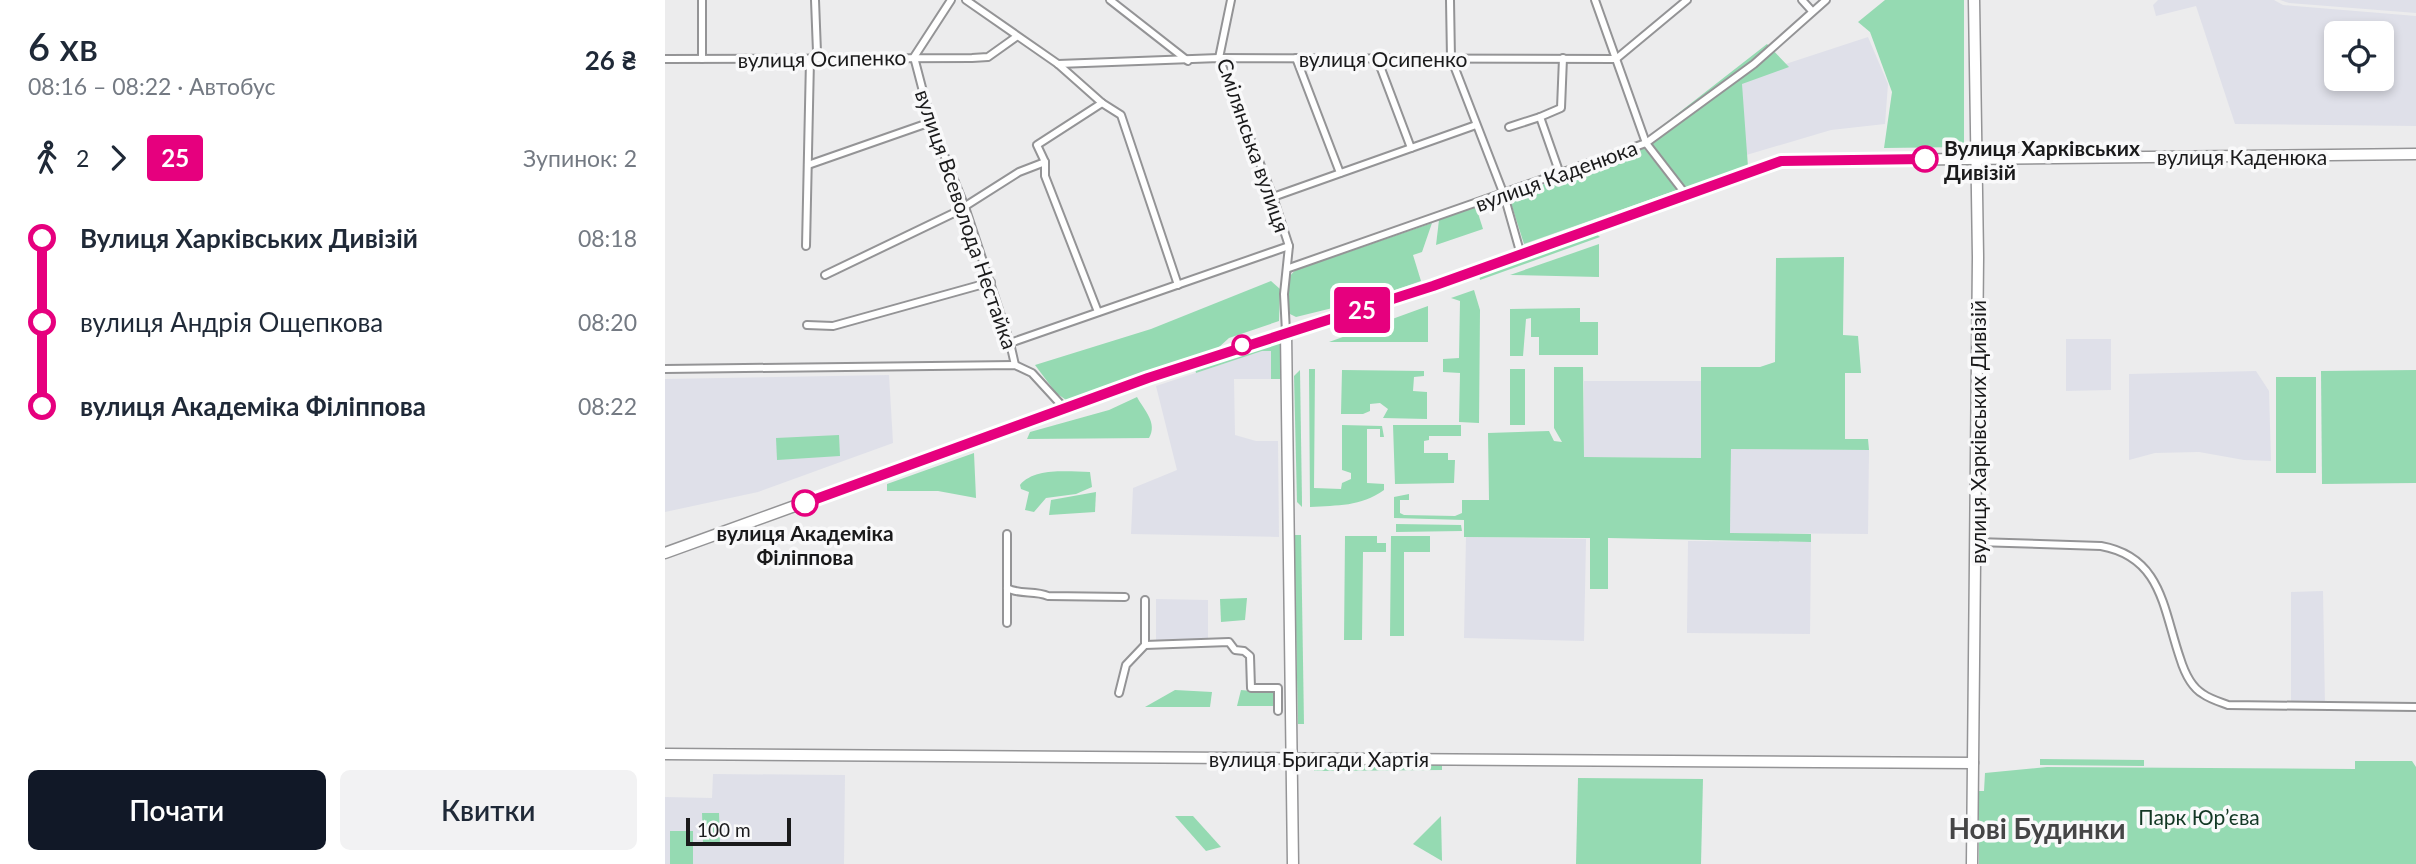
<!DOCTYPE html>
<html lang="uk">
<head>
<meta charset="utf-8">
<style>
	:root { --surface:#fff; --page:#f2f2f3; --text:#1f2937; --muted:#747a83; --accent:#111827 }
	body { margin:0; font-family:Lato,sans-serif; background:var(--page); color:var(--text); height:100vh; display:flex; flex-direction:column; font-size:26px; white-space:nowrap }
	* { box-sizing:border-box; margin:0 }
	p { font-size:23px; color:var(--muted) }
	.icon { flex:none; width:38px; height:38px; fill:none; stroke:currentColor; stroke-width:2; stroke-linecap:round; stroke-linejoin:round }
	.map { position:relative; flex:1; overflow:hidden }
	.side { display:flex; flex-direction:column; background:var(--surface); width:665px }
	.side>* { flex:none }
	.badge { padding:0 14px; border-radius:5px; font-size:24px; line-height:46px }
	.tools { position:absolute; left:1659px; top:21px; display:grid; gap:14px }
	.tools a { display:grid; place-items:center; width:70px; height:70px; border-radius:10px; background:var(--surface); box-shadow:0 4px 10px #0003; font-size:35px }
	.scale { position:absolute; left:21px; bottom:18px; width:105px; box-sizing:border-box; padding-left:7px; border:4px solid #1a1a1b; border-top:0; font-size:19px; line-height:24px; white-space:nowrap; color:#1a1a1b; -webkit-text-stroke:5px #f9f9fa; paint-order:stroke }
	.map>.badge { position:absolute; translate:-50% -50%; box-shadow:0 0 0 4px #fff }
	.legs { display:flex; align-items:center; gap:10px; height:77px; padding:0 28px; font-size:23px }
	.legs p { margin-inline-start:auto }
	.headline { display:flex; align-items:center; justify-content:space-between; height:119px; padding:0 28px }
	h1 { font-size:38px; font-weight:600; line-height:52px }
	.action { display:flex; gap:14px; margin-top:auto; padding:14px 28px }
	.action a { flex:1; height:80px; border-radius:10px; background:var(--accent); color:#fff; font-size:28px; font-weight:600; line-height:80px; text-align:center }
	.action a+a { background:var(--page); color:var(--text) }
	ul { padding:0 28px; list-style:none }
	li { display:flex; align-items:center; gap:24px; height:84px; font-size:26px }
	li i { display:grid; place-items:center; width:10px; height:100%; margin:0 9px; background:currentColor }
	li i::after { content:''; width:18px; height:18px; margin:-9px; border:5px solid; border-radius:50%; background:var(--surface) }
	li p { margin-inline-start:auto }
	li:first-child i { background:linear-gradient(#0000 50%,currentColor 0) }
	li:last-child i { background:linear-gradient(currentColor 50%,#0000 0) }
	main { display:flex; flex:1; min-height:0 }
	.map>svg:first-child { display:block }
</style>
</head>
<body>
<main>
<section class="side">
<div class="headline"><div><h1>6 хв</h1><p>08:16 – 08:22 · Автобус</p></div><b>26 ₴</b></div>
<div class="legs"><svg class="icon" aria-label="walk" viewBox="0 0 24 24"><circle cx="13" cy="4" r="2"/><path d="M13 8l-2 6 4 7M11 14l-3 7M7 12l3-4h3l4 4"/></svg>2<svg class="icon" aria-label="forward" viewBox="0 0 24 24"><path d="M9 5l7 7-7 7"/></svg><b class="badge" style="background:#e6007e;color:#fff">25</b><p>Зупинок: 2</p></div>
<ul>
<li><i style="color:#e6007e"></i><b>Вулиця Харківських Дивізій</b><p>08:18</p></li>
<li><i style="color:#e6007e"></i><span>вулиця Андрія Ощепкова</span><p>08:20</p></li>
<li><i style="color:#e6007e"></i><b>вулиця Академіка Філіппова</b><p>08:22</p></li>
</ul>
<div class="action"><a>Почати</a><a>Квитки</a></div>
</section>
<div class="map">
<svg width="1751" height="864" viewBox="0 0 1751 864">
	<rect width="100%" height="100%" fill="#ececed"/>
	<g fill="#dfe0e9" fill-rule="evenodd">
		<path d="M1493,0H1609L1618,5L1751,16V126L1570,124L1531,6L1491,16L1488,5ZM1671,33H1717V79H1671Z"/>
		<path d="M1615,0H1751V13L1624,3Z"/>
		<path d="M1203,37L1223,84L1220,124L1166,130L1078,156L1075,79Z"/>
		<path d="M1401,339H1446V390L1401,391Z"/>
		<path d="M597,351H606V379H569L570,435L591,441H613L614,537L466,534L468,488L512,470L491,386Z"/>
		<path d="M1591,371L1604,391L1606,461L1579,460L1534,452L1490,453L1464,460V374Z"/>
		<path d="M224,375L228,443L93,492L0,512V379Z"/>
		<path d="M919,381H1037V458L919,457Z"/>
		<path d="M1066,448L1204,450L1203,534L1065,533Z"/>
		<path d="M801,537L921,539L919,641L799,638Z"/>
		<path d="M1023,541L1146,542L1145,634L1022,633Z"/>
		<path d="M1658,591L1660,706H1626V592Z"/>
		<path d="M491,599L543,600V641H491Z"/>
		<path d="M48,774L180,775L179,864H0V797L47,798Z"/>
	</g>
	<g fill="#95dab2">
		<path d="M1220,0H1299V147L1219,148L1227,92L1205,32L1193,22Z"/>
		<path d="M1102,44L1124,67L1077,84L1083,167L1021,188L987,147L984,136Z"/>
		<path d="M978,147L1012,190L859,244L844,197Z"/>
		<path d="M811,207L818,229L771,245L774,220Z"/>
		<path d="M767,223L757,252L748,255L756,281L704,299L631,317L625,314C622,300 617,280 631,270Z"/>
		<path d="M930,233L935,237L815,280L814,274Z"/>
		<path d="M934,244V277L845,275Z"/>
		<path d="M1179,257L1178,335L1193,336L1196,373H1180V439H1203L1204,450L1066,449L1065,533L1146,534V542L943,538V589H925V538L799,537V520L729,518V497L744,494V500H735V513L739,515L790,516L797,513V500H824L823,433L884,431L889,441L897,442L889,428V367H918L919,457L1036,458V367H1095L1110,362L1111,258Z"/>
		<path d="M606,281L615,289L614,321L564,338L553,348L404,402L391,393L370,365L486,329Z"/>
		<path d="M809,290L815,310L814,423L794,422L795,373L778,372V359L794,358L795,301L786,298Z"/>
		<path d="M763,306V342H664Z"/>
		<path d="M915,308V322H933V355H874V337H866V318L861,319L858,356H845V309Z"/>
		<path d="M614,340L617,344L618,379H606V351H597L531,373L530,368L602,341Z"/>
		<path d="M644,369H650L649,488L676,489L677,483L686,479V473L677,470V425L717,426L719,437H715V429H702V483L719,484V490C695,507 673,505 645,507Z"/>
		<rect x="845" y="369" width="15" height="56"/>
		<path d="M635,370L637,502V507L632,502L629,376Z"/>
		<path d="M677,370L759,371V376L749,377L748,391L762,392V419L718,418L723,409L715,403L705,404V411L698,414H676Z"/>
		<path d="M1751,370V483L1657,484L1656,371Z"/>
		<rect x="1611" y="377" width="40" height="96"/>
		<path d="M472,397C479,410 493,423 484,438L362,439L365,432L444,410Z"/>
		<path d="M728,425H796V436H764V440L759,441V453H783V460H790L789,483L730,484Z"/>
		<path d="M174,435L175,456L112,460L111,438Z"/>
		<path d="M309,453L311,498L273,491H222V484Z"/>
		<path d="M425,472L427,487L411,494L381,498L369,512L360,510L364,492L356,489L355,485C370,467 404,472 425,472Z"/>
		<path d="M431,492L430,512L384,515L386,500Z"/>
		<path d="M731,524L796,525L797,531L731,532Z"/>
		<path d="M629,535H636L639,724H633Z"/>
		<path d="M680,536H712V543H721V552H698L697,640H679Z"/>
		<path d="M726,536H765V552H739V636H725Z"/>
		<path d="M582,598L580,620L556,622L555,599Z"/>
		<path d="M510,690L547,692L545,707H480Z"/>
		<path d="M576,690L608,693L609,706H572Z"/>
		<path d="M1375,759L1479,760V766L1375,765Z"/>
		<path d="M777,761V770L649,771V763Z"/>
		<path d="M1690,761H1747L1751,767V864H1314V791H1319L1320,773L1382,767L1690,769Z"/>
		<path d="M913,778L1038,779L1036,864H911Z"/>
		<path d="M37,813H54L55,844L38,845Z"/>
		<path d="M510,816H528L556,847L541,851Z"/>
		<path d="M776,816L777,861L748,844Z"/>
		<rect x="5" y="831" width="23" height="33"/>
	</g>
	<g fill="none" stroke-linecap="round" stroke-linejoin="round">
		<g stroke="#949496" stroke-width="10">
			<g id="street">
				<path d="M37,0V59"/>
				<path d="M286,0L249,57L266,122L300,207L345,343L350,365"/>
				<path d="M301,0L393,64L437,103L456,115L513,285"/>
				<path d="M445,0L523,61"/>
				<path d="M566,0L554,58L608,197L624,246L619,294L621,332"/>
				<path d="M785,0L786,58L839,195L856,255"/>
				<path d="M930,0L981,143L1022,196"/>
				<path d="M1137,0L1147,11"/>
				<path d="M631,58L675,173"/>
				<path d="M712,58L746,148"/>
				<path d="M0,59L307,58L323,57L351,37"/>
				<path d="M393,64L554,58L951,59L1022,0"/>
				<path d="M844,127L875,117"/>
				<path d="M380,162V176L433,312"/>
				<path d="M143,165L266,122"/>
				<path d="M895,174L875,117L896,108L898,58"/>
				<path d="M608,197L811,125"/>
				<path d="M141,246L145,60L152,52L150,0"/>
				<path d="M624,268L981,143L1089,64L1161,0"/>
				<path d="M160,275L291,212L354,172L380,162L372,145L437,103"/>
				<path d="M142,325L168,326L326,282"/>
				<path d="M345,343L624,246"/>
				<path d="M0,369L350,365L367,373L400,409"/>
				<path d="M1311,542L1436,546C1497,557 1498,609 1515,658C1519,671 1526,687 1538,694C1545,699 1555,702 1563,705L1751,707"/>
				<path d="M342,588C354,595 370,590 383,596L460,597"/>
				<path d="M342,623V534"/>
				<path d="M480,645L564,642L570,650L579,651L585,656L586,688H613V711"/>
				<path d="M454,693L461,665L480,645V600"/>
			</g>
		</g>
		<g stroke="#949496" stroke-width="13">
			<g id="secondary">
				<path d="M621,332L628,864"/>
				<path d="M0,553L483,378L768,286L1116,161L1751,154"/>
				<path d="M0,754L1308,763"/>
				<path d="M1307,864L1313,257L1309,0"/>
			</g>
		</g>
		<use href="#street" stroke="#fff" stroke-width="6"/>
		<use href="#secondary" stroke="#fff" stroke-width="10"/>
	</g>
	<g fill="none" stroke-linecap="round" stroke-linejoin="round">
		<g stroke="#fff" stroke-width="16">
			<path id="line-1" d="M140,503L483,378L768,286L1116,161L1260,159"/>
		</g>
		<use href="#line-1" stroke="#e6007e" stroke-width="10"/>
	</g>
	<g fill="#fff" stroke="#e6007e" stroke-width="3.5">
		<circle cx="1260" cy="159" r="12"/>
		<circle cx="577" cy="345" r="9"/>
		<circle cx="140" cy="503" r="12"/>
	</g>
	<g text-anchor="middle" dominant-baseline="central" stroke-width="7" stroke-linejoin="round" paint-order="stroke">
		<g font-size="21" fill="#1a1a1b" stroke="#f9f9fa">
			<text transform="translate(157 58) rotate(-1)">вулиця Осипенко</text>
			<text x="718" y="58">вулиця Осипенко</text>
			<text transform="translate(589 145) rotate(71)">Смілянська вулиця</text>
			<text x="1577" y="156">вулиця Каденюка</text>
			<text transform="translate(891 175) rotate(-20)">вулиця Каденюка</text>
			<text transform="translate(302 219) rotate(71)">вулиця Всеволода Нестайка</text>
			<text transform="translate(1312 432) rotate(-90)">вулиця Харківських Дивізій</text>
			<text x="654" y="758">вулиця Бригади Хартія</text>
		</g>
		<g font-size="21" font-weight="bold" fill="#1a1a1b" stroke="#f9f9fa" text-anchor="start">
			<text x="1279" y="147">Вулиця Харківських<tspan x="1279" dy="24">Дивізій</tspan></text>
			<text x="140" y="532" text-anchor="middle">вулиця Академіка<tspan x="140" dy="24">Філіппова</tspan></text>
		</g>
		<g font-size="21" fill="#133825" stroke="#f9f9fa">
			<text x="1534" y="816">Парк Юр’єва</text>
		</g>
		<g font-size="28" font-weight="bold" fill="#454546" stroke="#f9f9fa">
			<text x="1372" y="828">Нові Будинки</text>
		</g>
	</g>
</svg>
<div class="tools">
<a><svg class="icon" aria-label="locate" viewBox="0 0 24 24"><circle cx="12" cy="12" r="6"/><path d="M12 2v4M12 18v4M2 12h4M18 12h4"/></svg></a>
</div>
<div class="scale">100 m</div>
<b class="badge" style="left:697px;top:310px;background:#e6007e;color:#fff">25</b>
</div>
</main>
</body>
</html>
